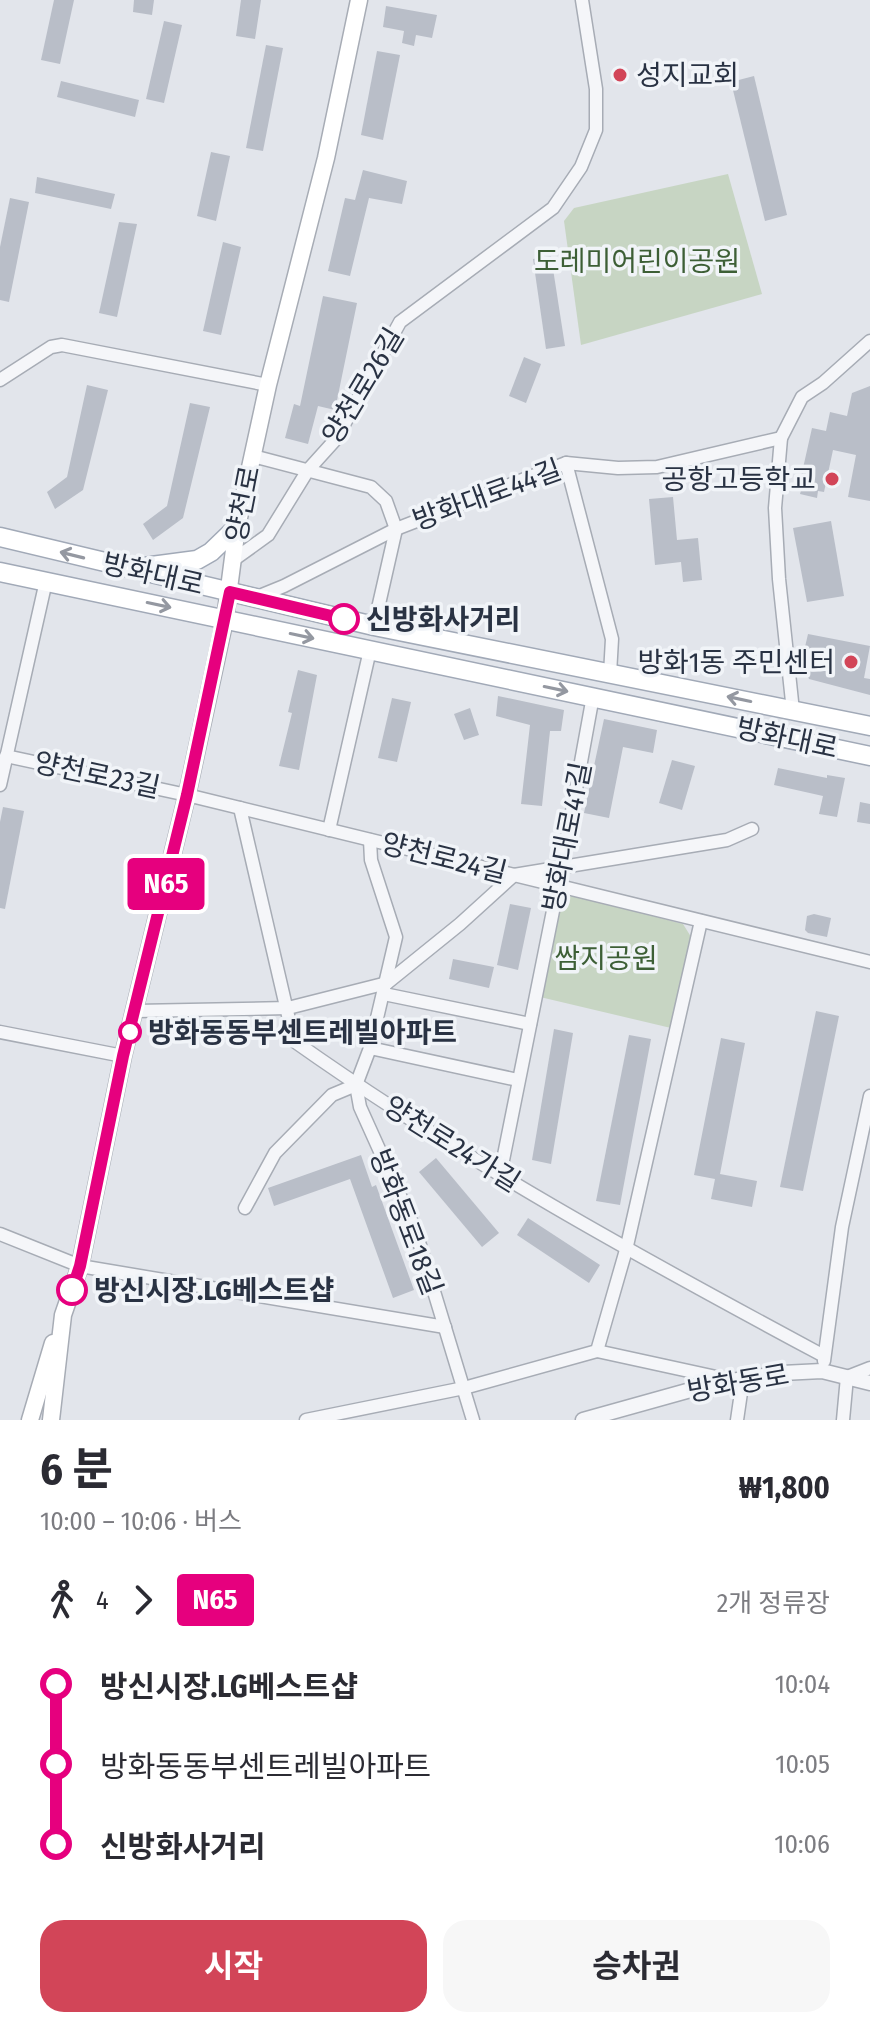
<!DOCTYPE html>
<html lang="ko">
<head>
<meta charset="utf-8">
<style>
	:root { --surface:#fff; --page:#f7f7f7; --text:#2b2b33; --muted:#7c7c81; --accent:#d24558 }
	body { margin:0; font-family:"Fira Sans Condensed","Noto Sans KR",sans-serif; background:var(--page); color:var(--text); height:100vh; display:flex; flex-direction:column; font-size:30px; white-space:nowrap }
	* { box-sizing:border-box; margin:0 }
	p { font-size:26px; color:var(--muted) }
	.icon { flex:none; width:44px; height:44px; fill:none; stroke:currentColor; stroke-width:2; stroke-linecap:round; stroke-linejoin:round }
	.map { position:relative; height:1420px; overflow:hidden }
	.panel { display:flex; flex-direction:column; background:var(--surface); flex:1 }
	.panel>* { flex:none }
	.badge { padding:0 16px; border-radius:6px; font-size:28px; line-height:52px }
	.map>.badge { position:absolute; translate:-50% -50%; box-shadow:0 0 0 4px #fff }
	.legs { display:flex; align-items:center; gap:12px; height:88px; padding:0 40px; font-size:26px }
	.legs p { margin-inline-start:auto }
	.summary { display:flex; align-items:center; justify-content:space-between; height:136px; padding:0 40px }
	h1 { font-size:44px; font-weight:700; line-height:60px }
	.button { display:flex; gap:16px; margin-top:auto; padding:16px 40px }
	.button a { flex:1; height:92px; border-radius:24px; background:var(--accent); color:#fff; font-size:32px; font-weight:700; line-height:92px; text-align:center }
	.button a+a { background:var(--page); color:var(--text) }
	ul { padding:0 40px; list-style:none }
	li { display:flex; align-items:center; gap:28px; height:80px; font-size:30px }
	li i { display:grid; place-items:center; width:12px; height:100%; margin:0 10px; background:currentColor }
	li i::after { content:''; width:20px; height:20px; margin:-10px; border:6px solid; border-radius:50%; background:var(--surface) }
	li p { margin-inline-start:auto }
	li:first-child i { background:linear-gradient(#0000 50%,currentColor 0) }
	li:last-child i { background:linear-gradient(currentColor 50%,#0000 0) }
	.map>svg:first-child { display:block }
</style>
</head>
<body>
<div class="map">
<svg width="870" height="1420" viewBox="0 0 870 1420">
	<rect width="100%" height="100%" fill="#e2e5eb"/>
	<g fill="#c7d5c3">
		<path d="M728,174L762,294L581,345L564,221L574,208Z"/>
		<path d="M572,895L683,924L693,940L671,1028L540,997L558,906Z"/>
	</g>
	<g fill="#b9bec8">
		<path d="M54,0H74L60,64L41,60Z"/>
		<path d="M134,0H154L152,15L133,12Z"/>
		<path d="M241,0H261L255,39L236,36Z"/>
		<path d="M386,6L437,15L432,38L416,35L414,46L402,43L404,31L383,27Z"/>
		<path d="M164,21L182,25L164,103L146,99Z"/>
		<path d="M266,45L283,48L263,151L246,148Z"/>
		<path d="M377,51L400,55L383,140L361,135Z"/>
		<path d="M754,76L787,215L765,221L731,82Z"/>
		<path d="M61,81L139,100L135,117L57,97Z"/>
		<path d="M211,152L230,156L216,221L197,216Z"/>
		<path d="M363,170L407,181L402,204L369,198L350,276L328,271L345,198L355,200Z"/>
		<path d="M37,177L115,194L111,209L35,193Z"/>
		<path d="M10,198L29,202L9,302L0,300V247Z"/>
		<path d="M119,222L137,224L117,317L99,313Z"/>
		<path d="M223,242L241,247L221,335L203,331Z"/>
		<path d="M551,256L565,346L546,349L533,259Z"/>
		<path d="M323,296L357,303L335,410L318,406L308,444L285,438L294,404L300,406Z"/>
		<path d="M524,357L541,364L526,403L509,396Z"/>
		<path d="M87,385L108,390L83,490L55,509L47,492L67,477Z"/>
		<path d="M870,386V501L848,497L856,455L833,450L824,492L818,491L817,498L800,494L802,487L799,486L812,428L826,431L830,412L847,416L852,393Z"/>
		<path d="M190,403L210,407L183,518L153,540L143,524L167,506Z"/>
		<path d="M673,497L677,540L698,538L702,580L683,582L681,562L655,565L649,499Z"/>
		<path d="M831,521L844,596L807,602L793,528Z"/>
		<path d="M808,634L870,646L864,678L870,679V695L809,679L802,660Z"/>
		<path d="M298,670L317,675L299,770L279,766L292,713L288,712Z"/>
		<path d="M498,696L564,710L561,731H550L542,806L521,804L530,725L496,716Z"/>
		<path d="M392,698L411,702L397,762L378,758Z"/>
		<path d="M470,708L479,735L464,740L454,714Z"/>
		<path d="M604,719L657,730L653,753L623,747L609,818L584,813Z"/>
		<path d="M672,760L695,766L682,810L659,803Z"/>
		<path d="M778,768L827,778V775L845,778L837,817L819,814L823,796L774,785Z"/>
		<path d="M860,802L870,804V824L857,822Z"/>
		<path d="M3,807L24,811L5,909L0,908V822Z"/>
		<path d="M510,904L531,908L518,970L497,965Z"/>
		<path d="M814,914L831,918L827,937L808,933L805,930L807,916Z"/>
		<path d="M453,959L494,967L489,988L449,979Z"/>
		<path d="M816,1011L839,1016L803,1191L780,1187Z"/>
		<path d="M554,1029L573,1033L551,1164L532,1160Z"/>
		<path d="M629,1035L651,1039L620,1205L596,1201Z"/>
		<path d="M721,1038L745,1043L720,1174L757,1181L752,1207L711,1199L715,1179L694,1175Z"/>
		<path d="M361,1155L372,1187L376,1185L414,1290L393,1298L350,1179L274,1206L268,1188Z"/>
		<path d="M436,1158L499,1233L482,1247L419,1172Z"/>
		<path d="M528,1218L600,1265L589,1283L517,1235Z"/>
	</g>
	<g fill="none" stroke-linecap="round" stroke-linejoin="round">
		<g stroke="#a7acb5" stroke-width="15">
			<g id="minor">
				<path d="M0,380L51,347L62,345L268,385"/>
				<path d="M253,456L371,487L386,501L396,529L374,626"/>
				<path d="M566,463L612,639L610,674"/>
				<path d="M232,561L268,535L308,470L336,439L400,322L553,208L581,167L596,130V89L582,0"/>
				<path d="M257,597L284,586L396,529L566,463L618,468L657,467L781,438"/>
				<path d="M793,711L779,579L775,508L781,438L802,397L823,383L870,341"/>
				<path d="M6,756L187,795L870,962"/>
				<path d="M0,785L46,581"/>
				<path d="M240,808L294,1041C462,1160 643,1259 824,1356"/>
				<path d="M329,830L370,650"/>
				<path d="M370,840L371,860L396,937L370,1048L356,1085L360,1107L415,1229L473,1420"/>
				<path d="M384,994L530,1024"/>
				<path d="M136,1011L288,1008L387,983L460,924L514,875L727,840L752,829"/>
				<path d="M0,1032L123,1056"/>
				<path d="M370,1048L518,1080"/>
				<path d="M500,1175L562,866L593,696"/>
				<path d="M245,1208L275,1153L332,1095L356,1085"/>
				<path d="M0,1234L80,1266L445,1327"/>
				<path d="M597,1351L730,1380"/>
				<path d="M824,1361L842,1227L870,1096"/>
				<path d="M306,1420L464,1388L597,1351L626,1250L701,921"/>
				<path d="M737,1420L743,1379"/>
				<path d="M843,1420L847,1377L870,1368"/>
			</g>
		</g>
		<g stroke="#a7acb5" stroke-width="17">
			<path id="tertiary" d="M583,1420L712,1384L782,1373L822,1371L870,1383"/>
		</g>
		<g stroke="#a7acb5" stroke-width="19">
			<g id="secondary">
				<path d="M30,1420L53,1343"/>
				<path d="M51,1420L63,1315L80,1266L123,1056L187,795L225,619L237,527L268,385L326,158L359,0"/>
			</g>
		</g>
		<g stroke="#a1a9b7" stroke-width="21">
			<g id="primary">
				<path d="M0,537L374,626L870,726"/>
				<path d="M144,567L197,560L211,552L237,527"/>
				<path d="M0,572L870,756"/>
			</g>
		</g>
		<use href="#minor" stroke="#f5f6f9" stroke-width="12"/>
		<use href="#tertiary" stroke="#f5f6f9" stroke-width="14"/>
		<use href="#secondary" stroke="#fff" stroke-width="16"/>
		<use href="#primary" stroke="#fff" stroke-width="18"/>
	</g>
	<defs><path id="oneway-shaft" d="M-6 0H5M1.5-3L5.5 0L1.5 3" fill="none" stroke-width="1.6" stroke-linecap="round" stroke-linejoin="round" transform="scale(2)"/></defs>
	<g stroke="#9498a1">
		<use href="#oneway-shaft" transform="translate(72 555) rotate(-166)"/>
		<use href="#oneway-shaft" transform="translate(159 605) rotate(12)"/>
		<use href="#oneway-shaft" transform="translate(302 636) rotate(12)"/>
		<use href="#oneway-shaft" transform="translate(556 689) rotate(12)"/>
		<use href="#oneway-shaft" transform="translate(739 699) rotate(-168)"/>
	</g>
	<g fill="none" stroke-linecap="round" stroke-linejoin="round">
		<g stroke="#fff" stroke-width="18">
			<path id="line-1" d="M72,1290L80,1266L123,1056L187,795L230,592L344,619"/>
		</g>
		<use href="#line-1" stroke="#e6007e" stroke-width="12"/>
	</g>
	<g fill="#d24558" stroke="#f1f4f8" stroke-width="3">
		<circle cx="620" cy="75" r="8"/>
		<circle cx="832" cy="479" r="8"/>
		<circle cx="851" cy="662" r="8"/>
	</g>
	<g fill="#fff" stroke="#e6007e" stroke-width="4">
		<circle cx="344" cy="619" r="14"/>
		<circle cx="130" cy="1032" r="10"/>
		<circle cx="72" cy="1290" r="14"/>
	</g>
	<g text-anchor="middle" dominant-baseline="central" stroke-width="7" stroke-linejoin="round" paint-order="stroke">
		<g font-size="28" fill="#293243" stroke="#f1f4f8" text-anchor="end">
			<text x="636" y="75" text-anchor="start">성지교회</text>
			<text x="816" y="479">공항고등학교</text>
			<text x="835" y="662">방화1동 주민센터</text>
		</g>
		<g font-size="28" fill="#3d5f36" stroke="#f1f4f8">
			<text x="637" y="261">도레미어린이공원</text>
			<text x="606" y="958">쌈지공원</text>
		</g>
		<g font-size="28" fill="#293243" stroke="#f1f4f8">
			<text transform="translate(363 386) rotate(-59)">양천로26길</text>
			<text transform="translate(487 495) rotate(-20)">방화대로44길</text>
			<text transform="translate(243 504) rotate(-79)">양천로</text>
			<text transform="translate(153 574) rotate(13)">방화대로</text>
			<text transform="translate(787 738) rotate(12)">방화대로</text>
			<text transform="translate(97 775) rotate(12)">양천로23길</text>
			<text transform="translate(567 837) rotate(-79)">방화대로41길</text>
			<text transform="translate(444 858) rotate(14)">양천로24길</text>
			<text transform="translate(452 1144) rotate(32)">양천로24가길</text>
			<text transform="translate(406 1222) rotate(69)">방화동로18길</text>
			<text transform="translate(738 1383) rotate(-10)">방화동로</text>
		</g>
		<g font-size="28" font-weight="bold" fill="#293243" stroke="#f1f4f8" text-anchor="start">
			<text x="366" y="619">신방화사거리</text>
			<text x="148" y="1032">방화동동부센트레빌아파트</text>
			<text x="94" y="1290">방신시장.LG베스트샵</text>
		</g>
	</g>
</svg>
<b class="badge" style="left:166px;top:884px;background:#e6007e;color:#fff">N65</b>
</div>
<section class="panel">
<div class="summary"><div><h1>6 분</h1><p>10:00 – 10:06 · 버스</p></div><b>₩1,800</b></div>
<div class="legs"><svg class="icon" aria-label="walk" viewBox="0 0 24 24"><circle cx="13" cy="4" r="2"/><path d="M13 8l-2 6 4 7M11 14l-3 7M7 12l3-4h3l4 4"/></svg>4<svg class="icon" aria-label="forward" viewBox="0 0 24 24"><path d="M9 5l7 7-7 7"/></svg><b class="badge" style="background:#e6007e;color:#fff">N65</b><p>2개 정류장</p></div>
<ul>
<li><i style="color:#e6007e"></i><b>방신시장.LG베스트샵</b><p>10:04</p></li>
<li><i style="color:#e6007e"></i><span>방화동동부센트레빌아파트</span><p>10:05</p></li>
<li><i style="color:#e6007e"></i><b>신방화사거리</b><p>10:06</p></li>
</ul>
<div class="button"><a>시작</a><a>승차권</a></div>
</section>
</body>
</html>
